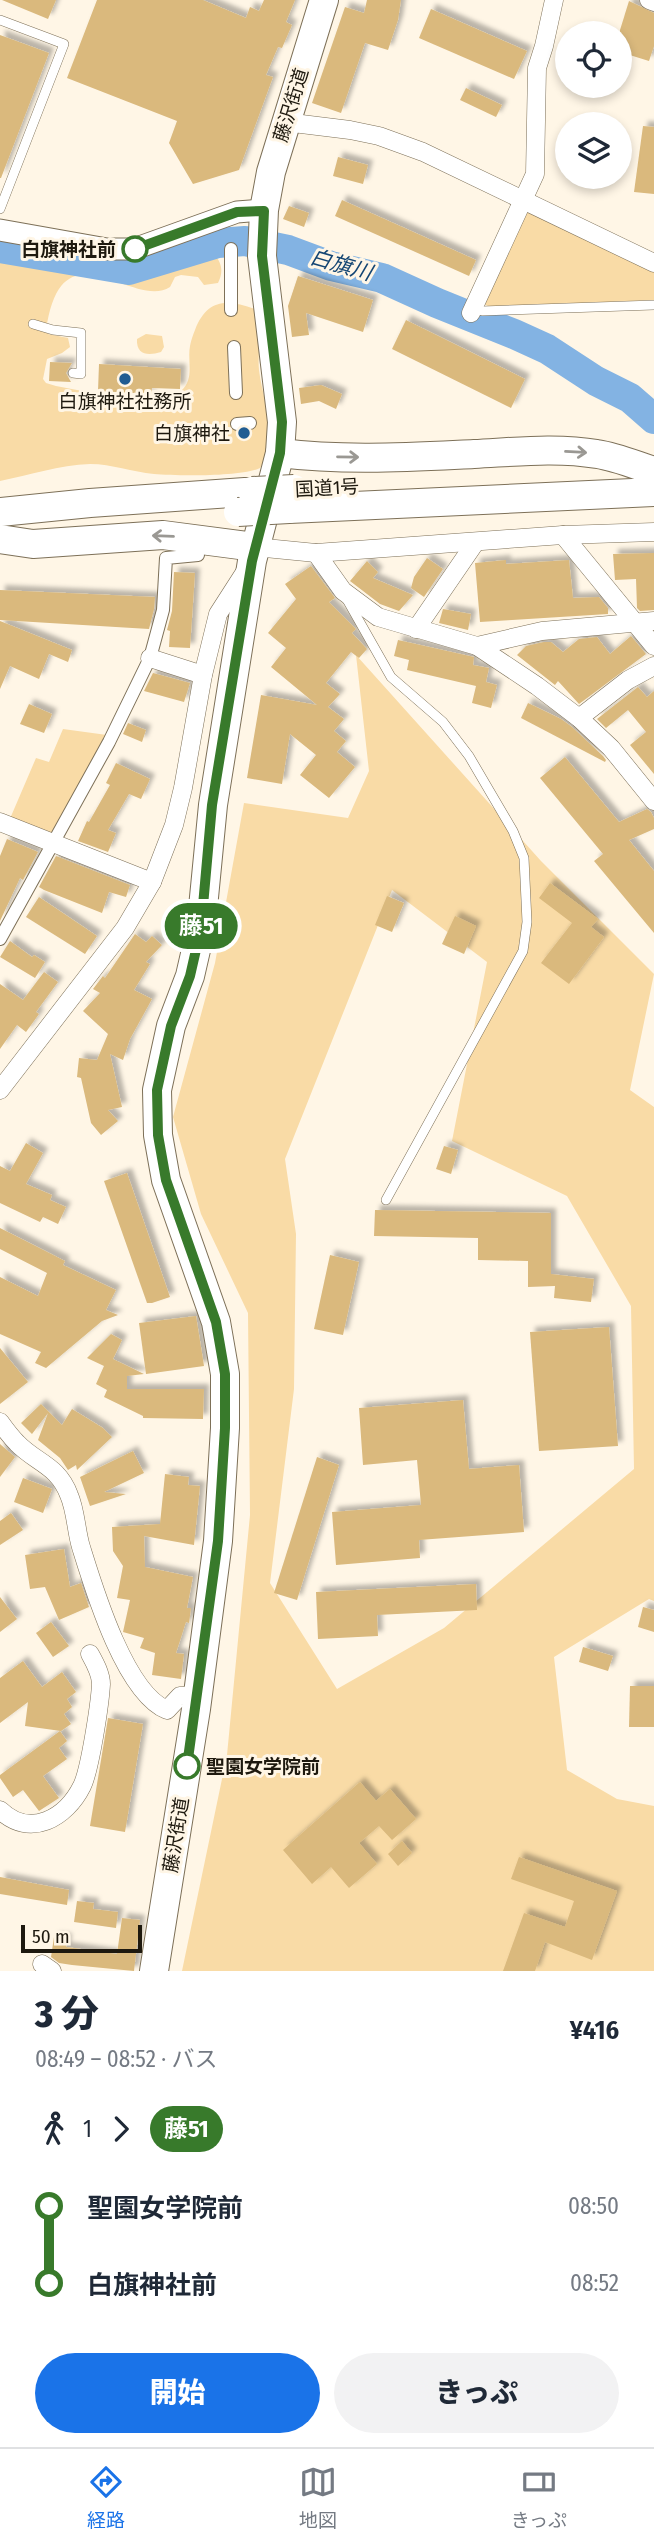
<!DOCTYPE html>
<html lang="ja">
<head>
<meta charset="utf-8">
<style>
	:root { --surface:#fff; --page:#f2f2f3; --text:#1f2937; --muted:#747a83; --line:#e0e1e3; --accent:#1a73e8 }
	body { margin:0; font-family:"Fira Sans Condensed","Noto Sans JP",sans-serif; background:var(--page); color:var(--text); height:100vh; display:flex; flex-direction:column; font-size:26px; white-space:nowrap }
	* { box-sizing:border-box; margin:0 }
	p { font-size:23px; color:var(--muted) }
	.icon { flex:none; width:38px; height:38px; fill:none; stroke:currentColor; stroke-width:2; stroke-linecap:round; stroke-linejoin:round }
	.map { position:relative; height:1971px; overflow:hidden }
	.drawer { display:flex; flex-direction:column; background:var(--surface); flex:1 }
	.drawer>* { flex:none }
	.badge { padding:0 14px; border-radius:23px; font-size:24px; line-height:46px }
	.fabs { position:absolute; left:555px; top:21px; display:grid; gap:14px }
	.fabs a { display:grid; place-items:center; width:77px; height:77px; border-radius:50%; background:var(--surface); box-shadow:0 4px 10px #0003; font-size:35px }
	.scale { position:absolute; left:21px; bottom:18px; width:121px; box-sizing:border-box; padding-left:7px; border:4px solid #1e190f; border-top:0; font-size:19px; line-height:24px; white-space:nowrap; color:#1e190f; -webkit-text-stroke:5px #fff6e6; paint-order:stroke }
	.map>.badge { position:absolute; translate:-50% -50%; box-shadow:0 0 0 4px #fff }
	.legs { display:flex; align-items:center; gap:10px; height:77px; padding:0 35px; font-size:23px }
	.legs p { margin-inline-start:auto }
	.headline { display:flex; align-items:center; justify-content:space-between; height:119px; padding:0 35px }
	h1 { font-size:38px; font-weight:800; line-height:52px }
	.button { display:flex; gap:14px; margin-top:auto; padding:14px 35px }
	.button a { flex:1; height:80px; border-radius:42px; background:var(--accent); color:#fff; font-size:28px; font-weight:800; line-height:80px; text-align:center }
	.button a+a { background:var(--page); color:var(--text) }
	ul { padding:0 35px; list-style:none }
	li { display:flex; align-items:center; gap:24px; height:77px; font-size:26px }
	li i { display:grid; place-items:center; width:10px; height:100%; margin:0 9px; background:currentColor }
	li i::after { content:''; width:18px; height:18px; margin:-9px; border:5px solid; border-radius:50%; background:var(--surface) }
	li p { margin-inline-start:auto }
	li:first-child i { background:linear-gradient(#0000 50%,currentColor 0) }
	li:last-child i { background:linear-gradient(currentColor 50%,#0000 0) }
	.tab-bar { display:flex; justify-content:space-around; align-items:center; height:98px; border-top:2px solid var(--line); background:var(--surface); font-size:19px; color:var(--muted) }
	.tab-bar a { display:grid; justify-items:center; gap:4px }
	.tab-bar .current { color:var(--accent) }
	.map>svg:first-child { display:block }
</style>
</head>
<body>
<div class="map">
<svg width="654" height="1971" viewBox="0 0 654 1971">
	<defs>
		<filter id="shadow"><feDropShadow dx="5" dy="-5" stdDeviation="2" flood-color="#0004"/></filter>
	</defs>
	<rect width="100%" height="100%" fill="#fff6e6"/>
	<g fill="#f9dba6" fill-rule="evenodd">
		<path d="M527,211L654,272V300L490,307L484,304Z"/>
		<path d="M207,254H214C223,264 223,273 218,283L204,285L198,277L181,275L175,277L170,287C133,311 61,220 46,331L48,334L68,338L70,347L62,353L47,359L43,379L46,383L56,386C70,389 84,391 98,393C123,399 158,411 181,391C195,379 187,361 190,346C191,340 193,335 195,330C207,299 226,299 255,309C257,320 260,332 260,343C259,352 258,361 259,370C263,404 281,435 260,468C241,477 176,476 154,474C132,472 112,464 90,464C59,465 30,475 0,481V256L44,268L137,275L167,269Z"/>
		<path d="M146,334L162,336L164,347L161,352C148,356 136,355 137,339Z"/>
		<path d="M356,655L541,861L654,974L630,1090L654,1107V1601L649,1599L554,1657L567,1770L617,1799L654,1806V1971H182L227,1755L250,1515L248,1313L201,1214L173,1117L215,963L244,803L348,818L369,771ZM392,890L487,962L452,1141L567,1196L631,1306L634,1469L444,1628L337,1689L270,1583L294,1389L296,1234L285,1159Z"/>
		<path d="M63,729L107,735L55,839L9,821L36,758L49,762Z"/>
	</g>
	<g fill="none" stroke-linecap="round" stroke-linejoin="round">
		<path stroke="#83b3e3" stroke-width="30" d="M0,248L129,270L218,243L245,241L288,250L331,266L382,278L437,303L514,334L547,349L596,381L630,398L654,419"/>
	</g>
	<g fill="#dab97d" filter="url(#shadow)">
		<path d="M2,0H56L48,19Z"/>
		<path d="M97,0H203L246,18L250,7L259,11L264,0H295L286,22L292,25L282,48L278,47L266,75L273,77L239,170L193,184L169,143L177,121L67,78Z"/>
		<path d="M367,0H401L398,20L388,50L365,43L341,113L312,103L345,7L364,13Z"/>
		<path d="M629,1L654,13V46L649,61L620,52V30Z"/>
		<path d="M431,9L527,51L514,79L419,38Z"/>
		<path d="M0,35L49,53L1,178H0Z"/>
		<path d="M466,88L502,105L496,117L460,100Z"/>
		<path d="M643,126L654,127V194L634,192Z"/>
		<path d="M338,157L368,165L363,184L333,176Z"/>
		<path d="M342,200L476,260L469,276L335,216Z"/>
		<path d="M289,206L309,213L304,227L283,219Z"/>
		<path d="M298,276L373,300L363,332L306,313L309,335L292,337L288,306Z"/>
		<path d="M406,320L525,379L511,408L392,349Z"/>
		<path d="M50,362L72,363L66,373L71,382L49,381Z"/>
		<path d="M99,364L181,369L180,389L152,388L151,394L98,391Z"/>
		<path d="M321,385L342,394L336,409L319,401L301,404L299,388Z"/>
		<path d="M654,553V610L640,611L637,608L636,579L615,580L613,554Z"/>
		<path d="M427,558L443,569L424,597L411,588L414,577Z"/>
		<path d="M506,560V564L569,560L573,598L599,597L608,608V614L480,622L475,563Z"/>
		<path d="M367,561L378,572L373,578L413,595L399,611L380,604L350,581Z"/>
		<path d="M311,566L335,598L329,602L356,629L352,633L367,649L359,658L351,652L326,683L340,694L328,707L344,719L334,731L346,741L337,752L355,767L329,798L300,775L316,755L290,734L282,784L247,778L261,695L317,705L271,667L286,648L268,633L296,599L285,584Z"/>
		<path d="M174,572L195,573L190,648L169,647L170,631L167,630L172,611Z"/>
		<path d="M0,590L155,597L154,609L149,629L0,620Z"/>
		<path d="M443,609L471,614L468,630L439,623Z"/>
		<path d="M0,621L72,650L68,662L49,654L39,679L10,666L0,689Z"/>
		<path d="M631,636L646,654L579,704L558,681L555,685L517,655L526,646L544,642H551L563,652L579,639L597,637L610,654Z"/>
		<path d="M398,640L474,657L473,665L489,668L486,682L497,685L491,708L472,703L476,686L407,670L409,660L394,656Z"/>
		<path d="M153,673L190,683L184,702L144,691Z"/>
		<path d="M638,687L647,697L654,691V774L630,745L646,732L628,710L606,728L597,719Z"/>
		<path d="M528,703L561,719L572,727L603,756L606,760L605,762L521,718Z"/>
		<path d="M29,704L52,714L44,733L20,724Z"/>
		<path d="M128,723L146,730L142,742L123,734Z"/>
		<path d="M565,757L619,822L647,809L651,812L654,818V829L629,840L654,871V933L594,861L603,854L540,778Z"/>
		<path d="M116,763L150,779L141,799L129,794L108,830L116,833L108,852L78,841L87,821L89,822L110,785L106,783Z"/>
		<path d="M7,839L38,852L23,880L20,878L0,921V856Z"/>
		<path d="M56,856L130,885L126,897L109,892L102,913L44,890L39,887Z"/>
		<path d="M550,883L598,919L591,927L604,937L569,984L541,963L572,923L539,898Z"/>
		<path d="M387,896L404,903L392,932L375,925Z"/>
		<path d="M39,897L97,936L85,954L26,917Z"/>
		<path d="M455,916L476,926L464,954L442,944Z"/>
		<path d="M135,934L146,942L152,936L162,945L146,962L150,964L134,990L152,999L130,1039L123,1060L110,1054L122,1107L108,1110L118,1121L101,1135L91,1123L81,1078L77,1077L79,1058L97,1060L108,1034L83,1011L100,993L93,989L103,976L105,978Z"/>
		<path d="M10,941L32,957L34,955L45,962L35,978L0,957Z"/>
		<path d="M44,972L58,982L36,1012L39,1014L26,1032L17,1025L0,1049V984L23,1000Z"/>
		<path d="M26,1143L43,1153L26,1184L52,1195L50,1200L66,1207L58,1224L43,1217L40,1222L0,1203V1166L10,1171Z"/>
		<path d="M444,1146L458,1150L451,1174L436,1169Z"/>
		<path d="M127,1173L170,1297L152,1303H147L104,1181Z"/>
		<path d="M375,1210L551,1213V1274L594,1279L591,1302L554,1298L555,1286L528,1287V1261L478,1260V1238L374,1236Z"/>
		<path d="M0,1228L65,1261L63,1265L116,1290L106,1310L118,1315L102,1321L46,1368L35,1363L41,1352L0,1334V1277L38,1296L47,1273L0,1249Z"/>
		<path d="M330,1255L359,1262L343,1335L314,1329Z"/>
		<path d="M196,1316L204,1366L146,1374L139,1323Z"/>
		<path d="M609,1327L618,1446L539,1451L530,1332Z"/>
		<path d="M111,1334L122,1340L113,1359L144,1374L127,1376V1389H204L203,1419L143,1418V1416L104,1397L107,1390L96,1384L104,1366L87,1358Z"/>
		<path d="M0,1348L28,1382L0,1404Z"/>
		<path d="M463,1400L469,1469L519,1465L524,1532L419,1540L420,1558L336,1565L332,1512L421,1505L417,1460L363,1465L359,1408Z"/>
		<path d="M41,1404L62,1425L72,1409L103,1428L112,1437L77,1470L76,1465L68,1470L60,1458L38,1440L48,1413L32,1434L21,1423Z"/>
		<path d="M0,1444L15,1457L0,1477Z"/>
		<path d="M133,1451L144,1473L104,1492L126,1494L90,1506L80,1477Z"/>
		<path d="M317,1457L339,1465L297,1600L274,1593Z"/>
		<path d="M165,1474L189,1477L188,1485L200,1486L194,1545L144,1536L145,1567L193,1577L187,1608H191L189,1623L186,1622L176,1653L184,1654L181,1679L152,1675L155,1653L140,1648L144,1638L123,1632L130,1600L117,1598L123,1566L113,1551L112,1527L160,1524Z"/>
		<path d="M23,1478L52,1489L43,1513L14,1502Z"/>
		<path d="M11,1513L23,1530L0,1545V1521Z"/>
		<path d="M64,1549L70,1587L81,1583L89,1607L59,1620L45,1587L30,1589L25,1555Z"/>
		<path d="M476,1584L477,1610L377,1615L378,1636L318,1639L316,1592Z"/>
		<path d="M0,1597L17,1619L0,1632Z"/>
		<path d="M643,1607L654,1610V1632L638,1627Z"/>
		<path d="M51,1622L69,1646L53,1657L36,1633Z"/>
		<path d="M583,1647L613,1656L608,1671L579,1662Z"/>
		<path d="M23,1661L42,1687L62,1672L76,1692L67,1699L72,1707L64,1714L71,1724L61,1731L25,1726L28,1702L0,1723V1678Z"/>
		<path d="M630,1686H654V1727H629Z"/>
		<path d="M108,1718L143,1724L125,1832L90,1826Z"/>
		<path d="M60,1731L67,1741L59,1748L67,1759L43,1776L59,1798L39,1811L23,1790L13,1797L0,1778V1775Z"/>
		<path d="M360,1782L376,1801L390,1789L416,1819L392,1840L379,1826L359,1843L377,1864L349,1888L331,1867L312,1884L283,1850Z"/>
		<path d="M402,1841L412,1853L398,1866L388,1854Z"/>
		<path d="M519,1857L617,1891L592,1960L545,1942L535,1971H503L524,1913L565,1927L574,1901L511,1879Z"/>
		<path d="M0,1877L69,1890L67,1905L0,1894Z"/>
		<path d="M77,1901L94,1903L93,1909L118,1912L116,1928L74,1922Z"/>
		<path d="M122,1918L140,1920L134,1971L72,1965L59,1963L51,1957L54,1937L67,1938L66,1947L117,1954Z"/>
	</g>
	<g fill="none" stroke-linecap="round" stroke-linejoin="round">
		<g stroke="#7d7058" stroke-width="10">
			<g id="service">
				<path d="M0,20L64,44L0,209"/>
				<path d="M473,307L482,311L654,305"/>
				<path d="M33,324L53,330L81,333V374L73,373"/>
				<path d="M345,596L391,677L443,722L469,756L513,831L524,858L527,922L523,951L386,1200"/>
			</g>
		</g>
		<g stroke="#7d7058" stroke-width="14">
			<g id="pedestrian">
				<path d="M231,249V310"/>
				<path d="M234,347L236,393"/>
				<path d="M237,424L250,423"/>
				<path d="M0,939L109,742L150,658L163,610L166,558L198,555"/>
			</g>
		</g>
		<g stroke="#7d7058" stroke-width="19">
			<g id="minor">
				<path d="M649,0L654,2"/>
				<path d="M285,122L350,130L379,136L423,152L654,263"/>
				<path d="M471,313L535,174L537,68L544,46L554,0"/>
				<path d="M563,535L654,646"/>
				<path d="M255,547L316,553L563,535L654,532"/>
				<path d="M316,553L343,591L378,617L477,646L537,686L579,718L611,748L654,801"/>
				<path d="M416,629L475,543"/>
				<path d="M477,646L542,631L654,621"/>
				<path d="M150,658L203,675"/>
				<path d="M579,718L628,680L654,666"/>
				<path d="M0,822L152,882"/>
				<path d="M0,1090L125,928L152,882L174,825L183,788L203,675L218,614L245,572"/>
				<path d="M0,1422C5,1429 11,1437 17,1443C36,1463 58,1465 69,1495C76,1511 76,1531 81,1547C94,1589 125,1693 167,1710L180,1696L198,1695"/>
				<path d="M0,1810C30,1839 66,1818 82,1786C90,1770 100,1703 101,1684C101,1674 95,1663 90,1654"/>
				<path d="M42,1964L52,1971"/>
			</g>
		</g>
		<g stroke="#7d7058" stroke-width="23">
			<path id="tertiary" d="M0,230L107,249H134L237,212L264,210"/>
		</g>
		<g stroke="#7d7058" stroke-width="30">
			<g id="trunk">
				<path d="M280,453C345,461 409,457 474,454C514,452 557,447 597,454C617,457 635,465 654,471"/>
				<path d="M289,509L654,492"/>
				<path d="M0,512L90,503L245,492"/>
				<path d="M0,539L33,544L163,535L255,547"/>
				<path d="M154,1971L196,1709L218,1541L225,1428V1374L216,1322L166,1180L158,1135L157,1090L171,1026L190,976L201,928L213,805L252,561L280,453L282,422L262,256L264,210L271,172L324,0"/>
			</g>
		</g>
		<use href="#service" stroke="#fff" stroke-width="9"/>
		<use href="#pedestrian" stroke="#fff" stroke-width="12"/>
		<use href="#minor" stroke="#fff" stroke-width="18"/>
		<use href="#tertiary" stroke="#fff" stroke-width="21"/>
		<use href="#trunk" stroke="#fff" stroke-width="28"/>
		<g stroke="#7d7058" stroke-width="30" stroke-linecap="butt">
			<g id="trunk-bridge">
				<path d="M252,491L294,489"/>
				<path d="M238,512L289,509"/>
			</g>
		</g>
		<use href="#trunk-bridge" stroke="#fff" stroke-width="28"/>
	</g>
	<defs><path id="oneway-shaft" d="M-6 0H5M1.5-3L5.5 0L1.5 3" fill="none" stroke-width="1.6" stroke-linecap="round" stroke-linejoin="round" transform="scale(1.75)"/></defs>
	<g stroke="#9a9893">
		<use href="#oneway-shaft" transform="translate(576 452) rotate(3)"/>
		<use href="#oneway-shaft" transform="translate(348 457) rotate(1)"/>
		<use href="#oneway-shaft" transform="translate(163 536) rotate(-178)"/>
	</g>
	<g fill="none" stroke-linecap="round" stroke-linejoin="round">
		<g stroke="#fff" stroke-width="16">
			<path id="line-1" d="M135,249L237,212L264,211L262,256L282,422L280,453L252,561L212,805L201,928L190,976L171,1026L157,1090L158,1135L166,1180L216,1322L225,1374V1428L218,1541L187,1766"/>
		</g>
		<use href="#line-1" stroke="#387a2b" stroke-width="10"/>
	</g>
	<g fill="#fff" stroke="#387a2b" stroke-width="3.5">
		<circle cx="135" cy="249" r="12"/>
		<circle cx="187" cy="1766" r="12"/>
	</g>
	<g fill="#205c92" stroke="#fff6e6" stroke-width="2.5">
		<circle cx="125" cy="379" r="7"/>
		<circle cx="244" cy="433" r="7"/>
	</g>
	<g text-anchor="middle" dominant-baseline="central" stroke-width="6" stroke-linejoin="round" paint-order="stroke">
		<g font-size="19" fill="#1e190f" stroke="#fff6e6">
			<text transform="translate(291 105) rotate(-73)">藤沢街道</text>
			<text transform="translate(327 488) rotate(-3)">国道1号</text>
			<text transform="translate(176 1835) rotate(-81)">藤沢街道</text>
		</g>
		<g font-size="19" font-weight="bold" fill="#1e190f" stroke="#fff6e6" text-anchor="end">
			<text x="116" y="249">白旗神社前</text>
			<text x="206" y="1766" text-anchor="start">聖園女学院前</text>
		</g>
		<g font-size="19" fill="#1e190f" stroke="#fff6e6">
			<text x="125" y="401">白旗神社社務所</text>
			<text x="230" y="433" text-anchor="end">白旗神社</text>
		</g>
		<g font-size="21" font-style="italic" fill="#134573" stroke="#fff6e6">
			<text transform="translate(341 265) rotate(16)">白旗川</text>
		</g>
	</g>
</svg>
<div class="fabs">
<a><svg class="icon" aria-label="locate" viewBox="0 0 24 24"><circle cx="12" cy="12" r="6"/><path d="M12 2v4M12 18v4M2 12h4M18 12h4"/></svg></a>
<a><svg class="icon" aria-label="layers" viewBox="0 0 24 24"><path d="M12 4l9 5-9 5-9-5zM3 14l9 5 9-5"/></svg></a>
</div>
<div class="scale">50 m</div>
<b class="badge" style="left:201px;top:926px;background:#387a2b;color:#fff">藤51</b>
</div>
<section class="drawer">
<div class="headline"><div><h1>3 分</h1><p>08:49 – 08:52 · バス</p></div><b>¥416</b></div>
<div class="legs"><svg class="icon" aria-label="walk" viewBox="0 0 24 24"><circle cx="13" cy="4" r="2"/><path d="M13 8l-2 6 4 7M11 14l-3 7M7 12l3-4h3l4 4"/></svg>1<svg class="icon" aria-label="forward" viewBox="0 0 24 24"><path d="M9 5l7 7-7 7"/></svg><b class="badge" style="background:#387a2b;color:#fff">藤51</b></div>
<ul>
<li><i style="color:#387a2b"></i><b>聖園女学院前</b><p>08:50</p></li>
<li><i style="color:#387a2b"></i><b>白旗神社前</b><p>08:52</p></li>
</ul>
<div class="button"><a>開始</a><a>きっぷ</a></div>
</section>
<nav class="tab-bar">
<a class="current"><svg class="icon" aria-label="directions" viewBox="0 0 24 24"><path d="M12 3l9 9-9 9-9-9zM9 14v-3h6M13 9l2 2-2 2"/></svg>経路</a>
<a><svg class="icon" aria-label="map" viewBox="0 0 24 24"><path d="M3 6l6-2 6 2 6-2v14l-6 2-6-2-6 2zM9 4v14M15 6v14"/></svg>地図</a>
<a><svg class="icon" aria-label="tickets" viewBox="0 0 24 24"><path d="M3 7h18v10H3zM15 7v10"/></svg>きっぷ</a>
</nav>
</body>
</html>
